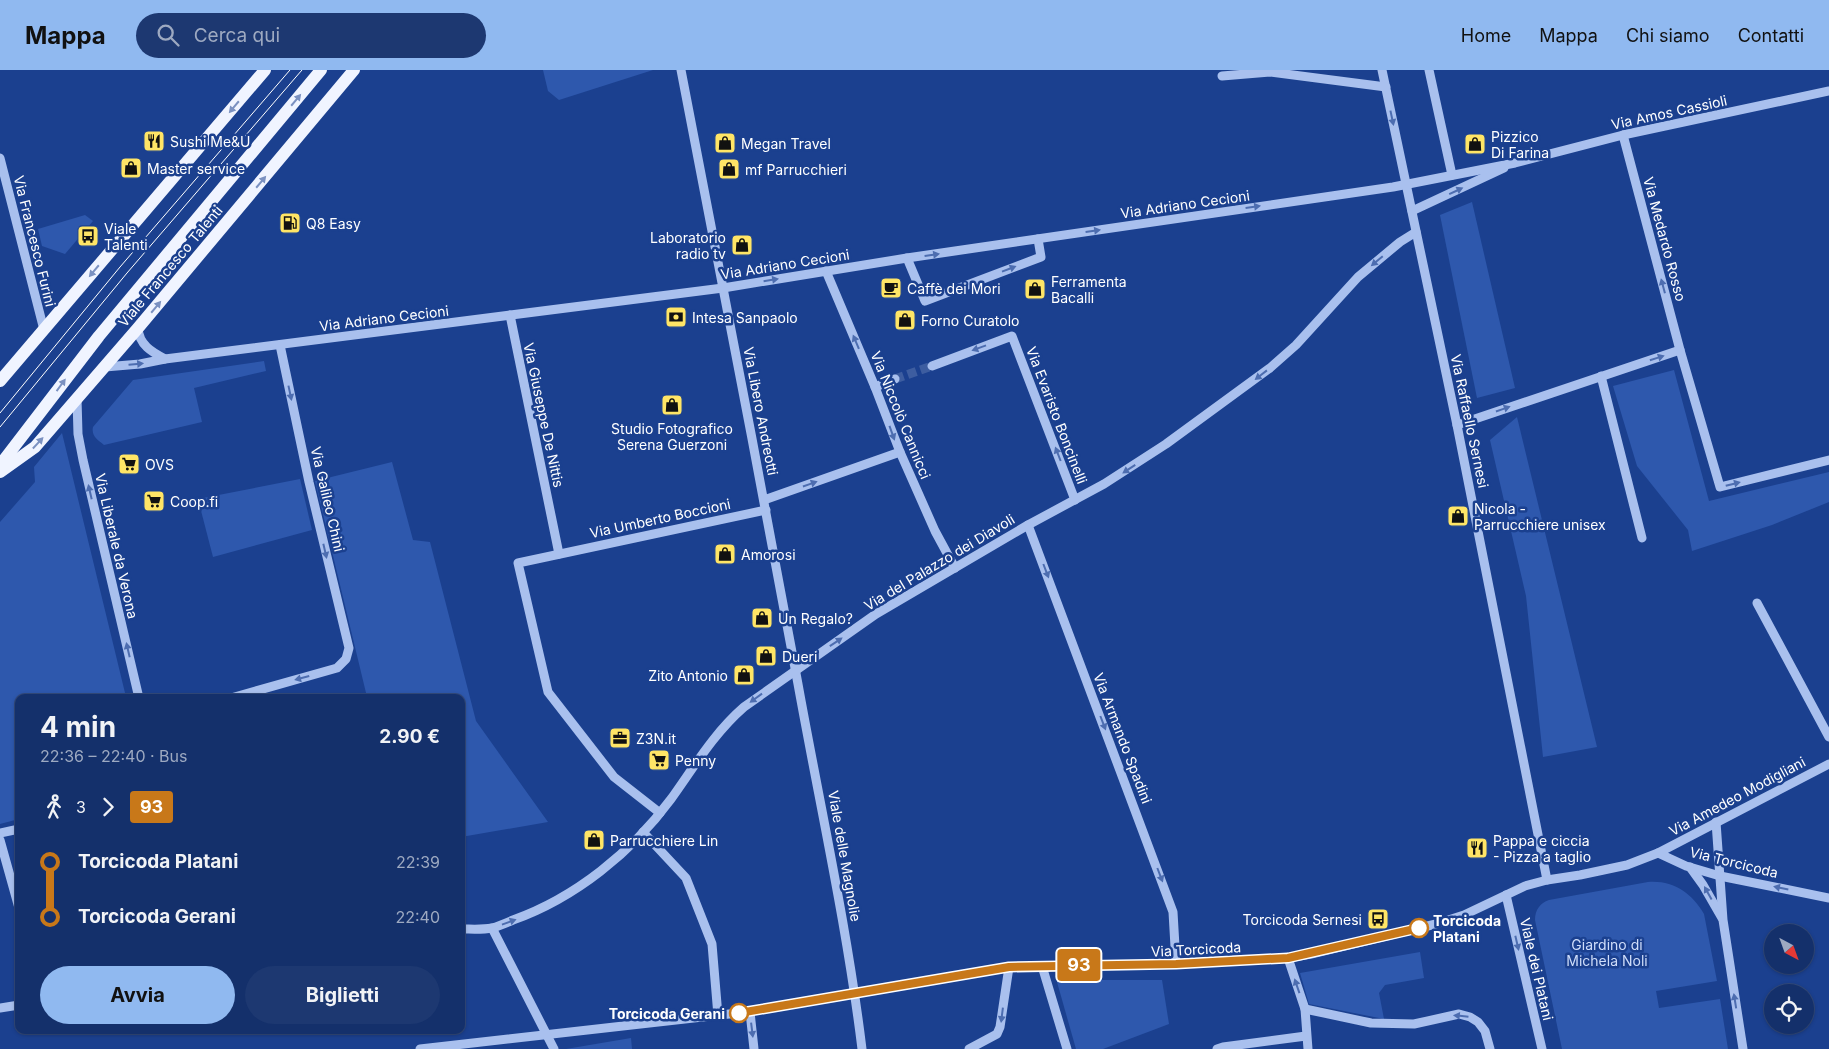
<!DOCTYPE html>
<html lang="it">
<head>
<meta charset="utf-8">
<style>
	:root { --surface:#14306b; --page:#1d3871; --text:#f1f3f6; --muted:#9da9c1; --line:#334b7e; --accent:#90b9f0 }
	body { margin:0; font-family:Inter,sans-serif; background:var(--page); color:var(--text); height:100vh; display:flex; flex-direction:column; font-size:19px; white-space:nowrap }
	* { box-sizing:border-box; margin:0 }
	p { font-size:16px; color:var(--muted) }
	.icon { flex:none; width:28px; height:28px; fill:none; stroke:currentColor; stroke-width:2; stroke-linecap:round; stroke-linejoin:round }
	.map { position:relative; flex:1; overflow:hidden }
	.details { position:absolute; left:15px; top:624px; width:450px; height:340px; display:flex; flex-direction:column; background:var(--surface); border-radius:10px; box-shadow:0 1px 4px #0004,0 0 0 1px var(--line) }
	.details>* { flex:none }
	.badge { padding:0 10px; border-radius:4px; font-size:18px; line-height:32px }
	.needle { width:32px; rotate:139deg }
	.fabs { position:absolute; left:1764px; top:854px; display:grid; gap:10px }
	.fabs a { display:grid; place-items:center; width:50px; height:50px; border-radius:50%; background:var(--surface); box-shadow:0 1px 4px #0004,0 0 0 1px var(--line); font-size:25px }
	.map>.badge { position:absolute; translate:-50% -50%; box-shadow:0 0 0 2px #fff }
	.legs { display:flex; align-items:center; gap:8px; height:55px; padding:0 25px; font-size:16px }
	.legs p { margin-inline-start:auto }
	.head { display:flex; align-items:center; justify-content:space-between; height:85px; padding:0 25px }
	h1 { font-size:28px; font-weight:700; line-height:38px }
	.primary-button { display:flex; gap:10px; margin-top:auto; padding:10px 25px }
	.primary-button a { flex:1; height:58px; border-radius:30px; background:var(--accent); color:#111; font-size:20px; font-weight:700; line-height:58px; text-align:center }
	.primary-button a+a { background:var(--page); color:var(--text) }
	ul { padding:0 25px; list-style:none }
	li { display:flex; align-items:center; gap:18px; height:55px; font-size:19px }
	li i { display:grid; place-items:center; width:8px; height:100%; margin:0 6px; background:currentColor }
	li i::after { content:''; width:12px; height:12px; margin:-6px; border:4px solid; border-radius:50%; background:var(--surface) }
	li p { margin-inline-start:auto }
	li:first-child i { background:linear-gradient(#0000 50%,currentColor 0) }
	li:last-child i { background:linear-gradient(currentColor 50%,#0000 0) }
	header { display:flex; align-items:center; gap:30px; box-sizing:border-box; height:70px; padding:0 25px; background:var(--accent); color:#111 }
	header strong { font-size:24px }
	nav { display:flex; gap:28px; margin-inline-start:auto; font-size:18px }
	.search { width:350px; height:45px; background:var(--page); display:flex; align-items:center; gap:12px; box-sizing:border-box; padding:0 18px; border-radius:28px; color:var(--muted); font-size:19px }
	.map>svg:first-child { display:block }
</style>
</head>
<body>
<header>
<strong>Mappa</strong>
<div class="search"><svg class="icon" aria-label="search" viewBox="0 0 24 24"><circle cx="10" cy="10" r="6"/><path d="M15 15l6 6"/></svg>Cerca qui</div>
<nav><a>Home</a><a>Mappa</a><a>Chi siamo</a><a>Contatti</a></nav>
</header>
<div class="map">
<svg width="1829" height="979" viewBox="0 0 1829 979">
	<rect width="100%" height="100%" fill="#1b408f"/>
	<g fill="#2e58ad">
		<path d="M543,0H653L559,30L548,21Z"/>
		<path d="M1472,132L1515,318L1477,328L1440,145Z"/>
		<path d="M85,145L93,151L65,184L42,176L38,159Z"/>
		<path d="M264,291L266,301L194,318L202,352L104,375C98,370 91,366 93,357L133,310Z"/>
		<path d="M1674,300L1709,431L1829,402V432L1772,455L1692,481L1688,460L1637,396L1613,316Z"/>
		<path d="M1517,347L1597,677L1543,687L1526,526L1490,370Z"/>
		<path d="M62,363L126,627L19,628V749L0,754V452L35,412L34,397Z"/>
		<path d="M392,392L413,470L430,472L476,651L548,752L461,767V628L367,627L315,411Z"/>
		<path d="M300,409L312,460L213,487L198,429Z"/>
		<path d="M1648,812C1673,810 1692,823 1704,844L1717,911L1656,921L1659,938L1720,929L1728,979H1562L1535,850C1535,840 1540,833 1549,830Z"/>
		<path d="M1420,882L1424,908L1385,915L1379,923L1384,949L1309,934L1300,903Z"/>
		<path d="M1060,910H1162L1169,954L1103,979H1076L1057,912Z"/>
		<path d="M631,968L632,979H566Z"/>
	</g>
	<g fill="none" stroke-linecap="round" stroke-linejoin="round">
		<path stroke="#3d5da0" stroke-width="9" stroke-dasharray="9 4.5" stroke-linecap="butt" d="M895,309L932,296"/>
		<g stroke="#a9c0ee" stroke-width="9">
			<path d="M681,0C721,205 760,409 798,614C820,736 847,856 862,979"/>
			<path d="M1382,0L1457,355L1547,810"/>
			<path d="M1429,0L1452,105"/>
			<path d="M1222,6L1270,2L1386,17"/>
			<path d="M1623,65L1680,280"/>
			<path d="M0,88L44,260"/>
			<path d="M1412,141L1504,98"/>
			<path d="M907,188L925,231L1041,187L1038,169"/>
			<path d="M826,201L875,317L900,382L935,461L955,498"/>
			<path d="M510,245L559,484"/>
			<path d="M138,258C139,275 152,282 165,289"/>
			<path d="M932,296L1012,266L1075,430"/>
			<path d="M105,297L140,294L165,289L723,218L907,188L1393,117L1515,93L1623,65L1829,21"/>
			<path d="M1601,306L1642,468"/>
			<path d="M875,317L895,309"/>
			<path d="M77,329L78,364L83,390L139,628"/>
			<path d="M1457,355L1680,280L1720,417L1829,390"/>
			<path d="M764,430L900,382"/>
			<path d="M1028,455L1173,842L1176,894"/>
			<path d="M1757,533L1829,667"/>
			<path d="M231,628L337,598L346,589L349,578L309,412L280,275"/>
			<path d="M660,743L614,707L548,622L518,493L766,440"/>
			<path d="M1716,752L1723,850L1743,979"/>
			<path d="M643,762L686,808L712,874L718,946"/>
			<path d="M0,763L19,759"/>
			<path d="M0,770L19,838"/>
			<path d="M1658,783L1686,796L1720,806L1829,828"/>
			<path d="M1690,797L1703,815L1722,848"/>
			<path d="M1506,825L1542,979"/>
			<path d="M492,858L554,979"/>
			<path d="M461,859C471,859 482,860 492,858C499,856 506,853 513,850C575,828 632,782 671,729C694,697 714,663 744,637L876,544L1028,455L1104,414L1166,374L1270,298L1296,275L1358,207L1400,172L1416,162"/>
			<path d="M1288,888L1305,939L1308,979"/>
			<path d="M1042,896L1067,979"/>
			<path d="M0,938L19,935"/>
			<path d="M1305,939L1371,953L1414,954L1459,944L1470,947L1478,952L1485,961L1490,979"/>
			<path d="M750,942L754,979"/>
			<path d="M420,979L738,943L1009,897L1176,894L1288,888L1311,884L1436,854L1464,845L1525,816L1547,810L1580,805L1627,795L1658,783L1829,694"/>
			<path d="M969,979L997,964L1000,957L1009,897"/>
			<path d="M1217,979L1223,977L1306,966"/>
		</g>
		<g stroke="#f0f4ff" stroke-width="12">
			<path d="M0,311L265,0"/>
			<path d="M0,395L99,266L321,0"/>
			<path d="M0,402L35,377L138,258L354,0"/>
		</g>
		<g stroke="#fff" stroke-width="1">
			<path d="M0,343L120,197L290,0"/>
			<path d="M0,357L127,203L302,0"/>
		</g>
	</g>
	<defs><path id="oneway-solid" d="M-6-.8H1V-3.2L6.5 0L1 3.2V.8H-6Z" transform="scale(1.25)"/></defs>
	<g fill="#7b91c1">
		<use href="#oneway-solid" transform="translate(296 30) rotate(-50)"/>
		<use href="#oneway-solid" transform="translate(234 37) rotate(130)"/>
		<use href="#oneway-solid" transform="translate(261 112) rotate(-50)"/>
		<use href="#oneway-solid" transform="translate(94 201) rotate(130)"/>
		<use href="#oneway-solid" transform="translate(156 237) rotate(-50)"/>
		<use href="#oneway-solid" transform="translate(61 315) rotate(-54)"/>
		<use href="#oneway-solid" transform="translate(38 373) rotate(-47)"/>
	</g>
	<g fill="#4d6db0">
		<use href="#oneway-solid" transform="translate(1392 48) rotate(78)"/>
		<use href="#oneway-solid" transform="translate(1456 121) rotate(-25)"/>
		<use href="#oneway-solid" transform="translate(1253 137) rotate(-8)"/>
		<use href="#oneway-solid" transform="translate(1093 161) rotate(-8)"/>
		<use href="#oneway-solid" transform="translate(932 185) rotate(-8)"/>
		<use href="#oneway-solid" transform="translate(1377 191) rotate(140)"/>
		<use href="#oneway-solid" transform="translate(1009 199) rotate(-21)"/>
		<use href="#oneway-solid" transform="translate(771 210) rotate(-9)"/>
		<use href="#oneway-solid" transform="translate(1663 216) rotate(-105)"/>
		<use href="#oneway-solid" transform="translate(856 272) rotate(-113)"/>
		<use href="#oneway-solid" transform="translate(979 278) rotate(160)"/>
		<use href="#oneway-solid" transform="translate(1657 288) rotate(-18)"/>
		<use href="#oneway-solid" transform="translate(136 294) rotate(-5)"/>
		<use href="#oneway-solid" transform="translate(1261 305) rotate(142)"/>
		<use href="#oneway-solid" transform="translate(290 323) rotate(78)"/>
		<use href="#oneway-solid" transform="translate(1503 339) rotate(-19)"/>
		<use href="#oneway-solid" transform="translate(892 363) rotate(70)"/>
		<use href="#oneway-solid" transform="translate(1058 384) rotate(-111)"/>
		<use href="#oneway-solid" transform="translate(1129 399) rotate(147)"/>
		<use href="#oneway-solid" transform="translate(810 414) rotate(-19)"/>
		<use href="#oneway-solid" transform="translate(1733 414) rotate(-14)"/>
		<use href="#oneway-solid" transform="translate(90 422) rotate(-103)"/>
		<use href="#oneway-solid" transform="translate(325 481) rotate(77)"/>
		<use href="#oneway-solid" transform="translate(1046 501) rotate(69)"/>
		<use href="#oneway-solid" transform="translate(836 572) rotate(-34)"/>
		<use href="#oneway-solid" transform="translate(128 580) rotate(-103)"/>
		<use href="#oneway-solid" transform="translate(302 608) rotate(165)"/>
		<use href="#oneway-solid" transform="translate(756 628) rotate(144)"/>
		<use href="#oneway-solid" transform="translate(1103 653) rotate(69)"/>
		<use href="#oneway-solid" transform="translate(1160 805) rotate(69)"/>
		<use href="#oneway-solid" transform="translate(1781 818) rotate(-168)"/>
		<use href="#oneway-solid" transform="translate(1708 823) rotate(-119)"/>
		<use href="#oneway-solid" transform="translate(509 852) rotate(-20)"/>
		<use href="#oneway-solid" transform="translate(1517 873) rotate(77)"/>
		<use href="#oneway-solid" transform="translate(1297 916) rotate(-109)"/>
		<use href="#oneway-solid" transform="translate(1735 931) rotate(-99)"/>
		<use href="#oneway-solid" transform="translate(1002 945) rotate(97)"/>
		<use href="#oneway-solid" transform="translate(1461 946) rotate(-174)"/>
		<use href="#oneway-solid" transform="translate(752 960) rotate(83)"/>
	</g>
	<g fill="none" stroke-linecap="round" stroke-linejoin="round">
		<g stroke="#fff" stroke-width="11">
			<path id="line-1" d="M739,943L1009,897L1176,894L1288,888L1419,858"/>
		</g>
		<use href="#line-1" stroke="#c87819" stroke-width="8"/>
	</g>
	<defs>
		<g id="restaurant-square" transform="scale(1.125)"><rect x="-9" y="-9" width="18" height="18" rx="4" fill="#ffe566" stroke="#1b408f"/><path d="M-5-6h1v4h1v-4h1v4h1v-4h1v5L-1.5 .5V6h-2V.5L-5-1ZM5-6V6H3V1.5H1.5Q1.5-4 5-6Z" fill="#111"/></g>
		<g id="shop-square" transform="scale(1.125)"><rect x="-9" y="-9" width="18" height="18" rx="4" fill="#ffe566" stroke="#1b408f"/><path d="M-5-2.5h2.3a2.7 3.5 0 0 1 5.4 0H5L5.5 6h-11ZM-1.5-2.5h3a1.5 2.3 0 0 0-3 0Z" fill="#111"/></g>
		<g id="fuel-square" transform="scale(1.125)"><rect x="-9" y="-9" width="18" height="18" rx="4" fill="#ffe566" stroke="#1b408f"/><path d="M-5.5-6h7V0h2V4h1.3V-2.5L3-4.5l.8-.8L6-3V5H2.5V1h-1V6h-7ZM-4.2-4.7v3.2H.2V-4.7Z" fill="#111"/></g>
		<g id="bus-square" transform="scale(1.125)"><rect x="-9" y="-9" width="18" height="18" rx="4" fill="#ffe566" stroke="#1b408f"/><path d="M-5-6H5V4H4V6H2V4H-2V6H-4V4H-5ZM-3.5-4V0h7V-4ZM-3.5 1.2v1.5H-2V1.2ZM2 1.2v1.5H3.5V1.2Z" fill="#111"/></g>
		<g id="cafe-square" transform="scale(1.125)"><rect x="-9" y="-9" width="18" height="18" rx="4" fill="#ffe566" stroke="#1b408f"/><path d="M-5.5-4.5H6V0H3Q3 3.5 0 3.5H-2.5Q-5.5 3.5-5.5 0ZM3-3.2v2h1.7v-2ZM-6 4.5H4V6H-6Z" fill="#111"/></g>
		<g id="bank-square" transform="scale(1.125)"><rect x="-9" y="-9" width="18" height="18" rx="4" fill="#ffe566" stroke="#1b408f"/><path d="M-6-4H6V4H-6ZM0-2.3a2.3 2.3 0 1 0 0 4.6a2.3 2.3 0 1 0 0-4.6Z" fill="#111"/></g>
		<g id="supermarket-square" transform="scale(1.125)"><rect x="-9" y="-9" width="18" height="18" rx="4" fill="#ffe566" stroke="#1b408f"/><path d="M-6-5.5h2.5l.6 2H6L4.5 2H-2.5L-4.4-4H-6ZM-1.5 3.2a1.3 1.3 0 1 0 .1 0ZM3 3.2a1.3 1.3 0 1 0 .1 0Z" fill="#111"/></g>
		<g id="office-square" transform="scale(1.125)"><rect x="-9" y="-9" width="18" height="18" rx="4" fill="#ffe566" stroke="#1b408f"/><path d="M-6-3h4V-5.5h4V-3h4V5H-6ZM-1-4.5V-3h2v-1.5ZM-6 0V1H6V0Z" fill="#111"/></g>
	</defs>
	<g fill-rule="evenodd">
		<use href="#restaurant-square" x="154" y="71"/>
		<use href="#shop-square" x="725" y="73"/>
		<use href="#shop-square" x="1475" y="74"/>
		<use href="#shop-square" x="131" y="98"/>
		<use href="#shop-square" x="729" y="99"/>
		<use href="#fuel-square" x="290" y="153"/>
		<use href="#bus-square" x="88" y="166"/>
		<use href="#shop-square" x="742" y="175"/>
		<use href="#cafe-square" x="891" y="218"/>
		<use href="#shop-square" x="1035" y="219"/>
		<use href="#bank-square" x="676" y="247"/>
		<use href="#shop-square" x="905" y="250"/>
		<use href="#shop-square" x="672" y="335"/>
		<use href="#supermarket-square" x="129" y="394"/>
		<use href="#supermarket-square" x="154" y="431"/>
		<use href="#shop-square" x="1458" y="446"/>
		<use href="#shop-square" x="725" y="484"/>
		<use href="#shop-square" x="762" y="548"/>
		<use href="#shop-square" x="766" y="586"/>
		<use href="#shop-square" x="744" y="605"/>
		<use href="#office-square" x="620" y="668"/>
		<use href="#supermarket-square" x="659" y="690"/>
		<use href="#shop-square" x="594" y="770"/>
		<use href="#restaurant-square" x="1477" y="778"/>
		<use href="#bus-square" x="1378" y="849"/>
	</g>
	<g fill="#fff" stroke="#c87819" stroke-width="2.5">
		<circle cx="1419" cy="858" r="9"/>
		<circle cx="739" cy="943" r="9"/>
	</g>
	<g text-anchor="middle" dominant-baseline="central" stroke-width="5" stroke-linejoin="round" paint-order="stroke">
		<g font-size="14" fill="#fff" stroke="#1b408f">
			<text transform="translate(1669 42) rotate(-12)">Via Amos Cassioli</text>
			<text transform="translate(1185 134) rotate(-8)">Via Adriano Cecioni</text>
			<text transform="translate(1665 169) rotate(75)">Via Medardo Rosso</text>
			<text transform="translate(35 171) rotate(76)">Via Francesco Furini</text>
			<text transform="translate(785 194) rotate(-9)">Via Adriano Cecioni</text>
			<text transform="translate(170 196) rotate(-50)">Viale Francesco Talenti</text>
			<text transform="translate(384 248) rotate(-7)">Via Adriano Cecioni</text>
			<text transform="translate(761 341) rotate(79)">Via Libero Andreotti</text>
			<text transform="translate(544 345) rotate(78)">Via Giuseppe De Nittis</text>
			<text transform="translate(901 345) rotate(68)">Via Niccolò Cannicci</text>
			<text transform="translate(1057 345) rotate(69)">Via Evaristo Boncinelli</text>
			<text transform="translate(1470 351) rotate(78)">Via Raffaello Sernesi</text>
			<text transform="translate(328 429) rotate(77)">Via Galileo Chini</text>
			<text transform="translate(660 448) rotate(-12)">Via Umberto Boccioni</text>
			<text transform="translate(117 476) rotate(77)">Via Liberale da Verona</text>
			<text transform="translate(939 492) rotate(-31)">Via del Palazzo dei Diavoli</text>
			<text transform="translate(1123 668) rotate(69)">Via Armando Spadini</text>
			<text transform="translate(1737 726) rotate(-28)">Via Amedeo Modigliani</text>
			<text transform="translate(845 786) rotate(80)">Viale delle Magnolie</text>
			<text transform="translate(1734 792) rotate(14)">Via Torcicoda</text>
			<text transform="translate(1196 879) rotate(-3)">Via Torcicoda</text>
			<text transform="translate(1537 899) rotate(77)">Viale dei Platani</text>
		</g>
		<g font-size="14" fill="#fff" stroke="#1b408f" text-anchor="start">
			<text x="1491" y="66">Pizzico<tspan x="1491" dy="16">Di Farina</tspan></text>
			<text x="170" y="71">Sushi Me&amp;U</text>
			<text x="741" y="73">Megan Travel</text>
			<text x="147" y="98">Master service</text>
			<text x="745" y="99">mf Parrucchieri</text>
			<text x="306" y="153">Q8 Easy</text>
			<text x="104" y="158">Viale<tspan x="104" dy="16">Talenti</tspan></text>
			<text x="726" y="167" text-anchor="end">Laboratorio<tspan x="726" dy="16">radio tv</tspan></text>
			<text x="1051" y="211">Ferramenta<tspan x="1051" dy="16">Bacalli</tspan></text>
			<text x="907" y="218">Caffè dei Mori</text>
			<text x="692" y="247">Intesa Sanpaolo</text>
			<text x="921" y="250">Forno Curatolo</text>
			<text x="672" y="358" text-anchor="middle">Studio Fotografico<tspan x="672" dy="16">Serena Guerzoni</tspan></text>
			<text x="145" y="394">OVS</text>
			<text x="170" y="431">Coop.fi</text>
			<text x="1474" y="438">Nicola -<tspan x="1474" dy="16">Parrucchiere unisex</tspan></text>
			<text x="741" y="484">Amorosi</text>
			<text x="778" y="548">Un Regalo?</text>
			<text x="782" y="586">Dueri</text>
			<text x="728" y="605" text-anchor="end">Zito Antonio</text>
			<text x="636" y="668">Z3N.it</text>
			<text x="675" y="690">Penny</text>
			<text x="610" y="770">Parrucchiere Lin</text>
			<text x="1493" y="770">Pappa e ciccia<tspan x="1493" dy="16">- Pizza a taglio</tspan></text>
			<text x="1362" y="849" text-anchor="end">Torcicoda Sernesi</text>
		</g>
		<g font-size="14" font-weight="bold" fill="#fff" stroke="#1b408f" text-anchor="start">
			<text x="1433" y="850">Torcicoda<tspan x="1433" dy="16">Platani</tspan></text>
			<text x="725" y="943" text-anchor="end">Torcicoda Gerani</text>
		</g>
		<g font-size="14" fill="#cfddfa" stroke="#1b408f">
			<text x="1607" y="874">Giardino di<tspan x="1607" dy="16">Michela Noli</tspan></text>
		</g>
	</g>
</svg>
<div class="fabs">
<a><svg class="needle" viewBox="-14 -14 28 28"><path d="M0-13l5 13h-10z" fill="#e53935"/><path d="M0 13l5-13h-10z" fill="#9da9c1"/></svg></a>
<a><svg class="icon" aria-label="locate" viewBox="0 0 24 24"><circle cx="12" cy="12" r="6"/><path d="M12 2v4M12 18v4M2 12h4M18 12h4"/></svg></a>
</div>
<b class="badge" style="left:1079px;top:895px;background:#c87819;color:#fff">93</b>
<section class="details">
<div class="head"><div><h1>4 min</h1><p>22:36 – 22:40 · Bus</p></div><b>2.90 €</b></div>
<div class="legs"><svg class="icon" aria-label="walk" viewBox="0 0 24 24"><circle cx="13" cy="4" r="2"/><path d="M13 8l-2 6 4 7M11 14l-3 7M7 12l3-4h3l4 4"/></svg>3<svg class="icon" aria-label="forward" viewBox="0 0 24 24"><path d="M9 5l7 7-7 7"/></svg><b class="badge" style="background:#c87819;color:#fff">93</b></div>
<ul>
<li><i style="color:#c87819"></i><b>Torcicoda Platani</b><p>22:39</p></li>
<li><i style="color:#c87819"></i><b>Torcicoda Gerani</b><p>22:40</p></li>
</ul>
<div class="primary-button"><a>Avvia</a><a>Biglietti</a></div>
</section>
</div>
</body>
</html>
